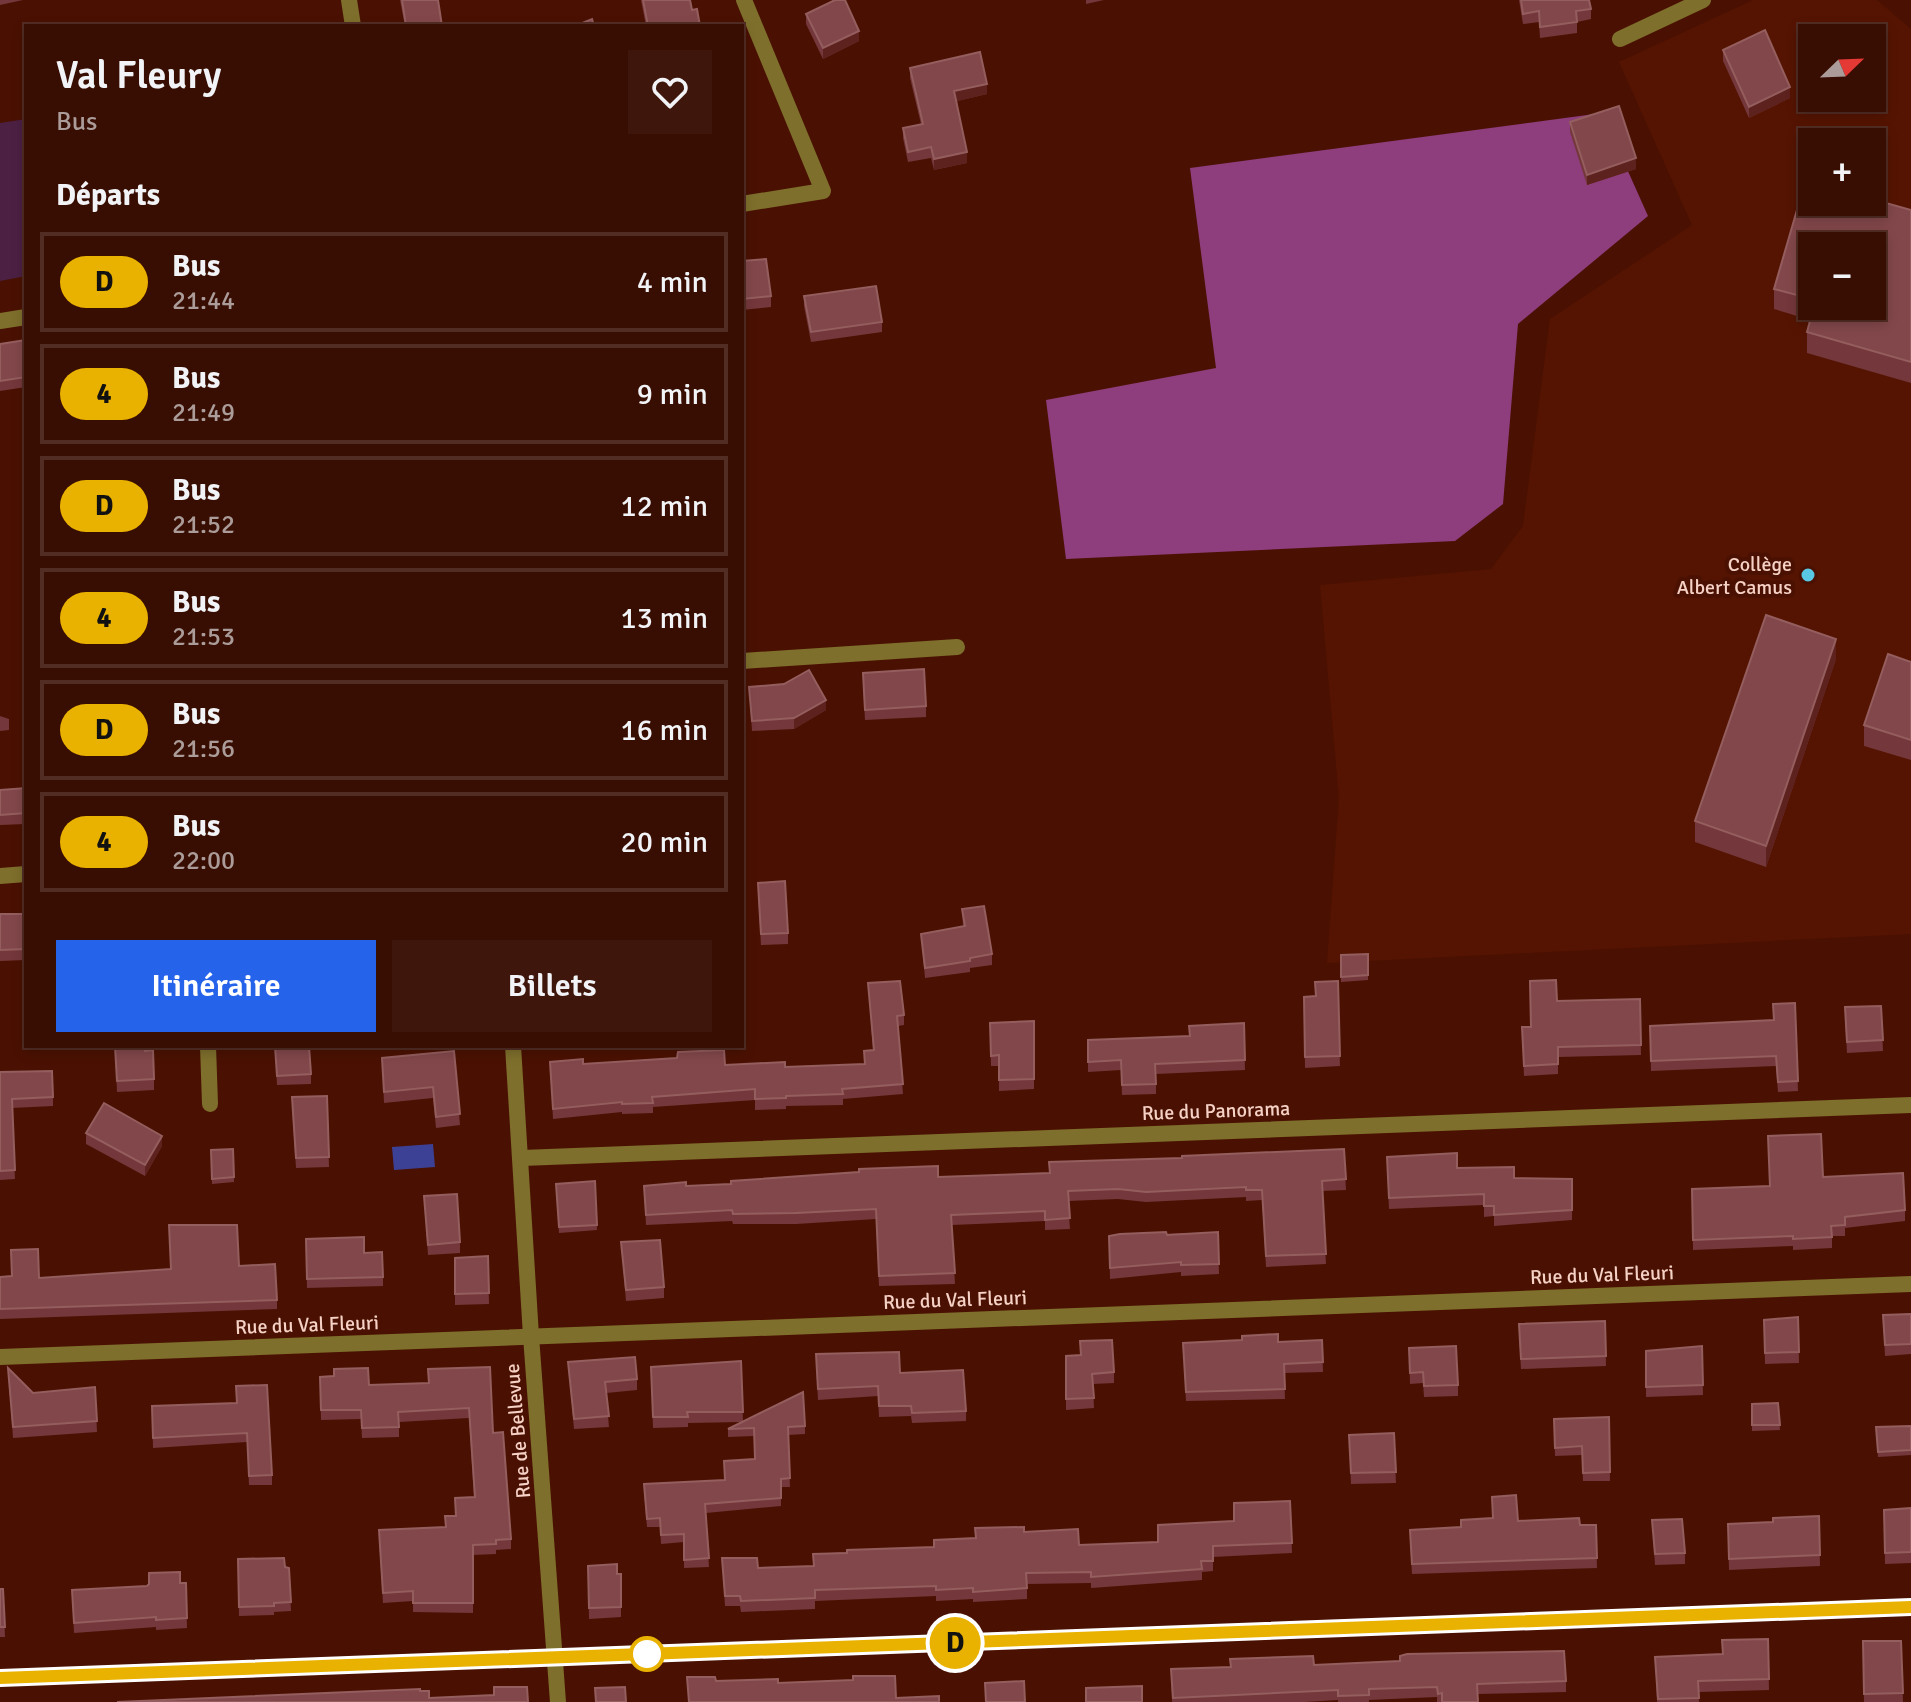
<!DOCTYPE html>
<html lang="fr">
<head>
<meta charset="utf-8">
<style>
	:root { --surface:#380d02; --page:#3f160c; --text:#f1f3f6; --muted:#ab9c99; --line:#522d24; --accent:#2563eb }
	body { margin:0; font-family:Signika,sans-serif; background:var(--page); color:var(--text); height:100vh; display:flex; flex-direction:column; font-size:30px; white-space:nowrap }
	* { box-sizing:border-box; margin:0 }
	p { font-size:26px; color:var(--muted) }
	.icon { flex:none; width:44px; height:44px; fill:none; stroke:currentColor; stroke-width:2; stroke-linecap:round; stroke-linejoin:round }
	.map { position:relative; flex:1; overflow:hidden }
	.drawer { position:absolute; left:24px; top:24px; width:720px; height:1024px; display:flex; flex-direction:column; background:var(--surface); border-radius:0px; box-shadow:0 4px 12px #0003,0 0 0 2px var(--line) }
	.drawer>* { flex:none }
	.badge { padding:0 16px; border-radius:26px; font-size:28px; line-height:52px }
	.needle { width:52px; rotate:67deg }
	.buttons { position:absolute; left:1798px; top:24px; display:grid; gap:16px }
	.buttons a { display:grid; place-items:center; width:88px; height:88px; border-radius:0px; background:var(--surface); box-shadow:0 4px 12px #0003,0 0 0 2px var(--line); font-size:40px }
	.map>.badge { position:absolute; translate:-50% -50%; box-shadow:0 0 0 4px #fff }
	h2 { padding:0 32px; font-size:30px; line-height:72px }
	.round { display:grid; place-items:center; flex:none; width:84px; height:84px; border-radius:0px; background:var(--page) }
	.overview { display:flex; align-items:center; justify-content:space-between; height:136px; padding:0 32px }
	h1 { font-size:38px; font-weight:600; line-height:60px }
	.button { display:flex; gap:16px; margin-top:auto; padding:16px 32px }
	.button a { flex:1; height:92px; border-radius:0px; background:var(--accent); color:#fff; font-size:32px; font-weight:600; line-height:92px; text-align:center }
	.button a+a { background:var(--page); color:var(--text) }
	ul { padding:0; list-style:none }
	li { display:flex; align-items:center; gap:24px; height:100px; margin:0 16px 12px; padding:0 16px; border:4px solid var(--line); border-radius:0px }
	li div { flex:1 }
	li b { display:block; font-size:30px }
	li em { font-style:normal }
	li .badge { min-width:88px; font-weight:700; text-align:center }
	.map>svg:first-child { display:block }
</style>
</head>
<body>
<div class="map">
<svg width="1911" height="1702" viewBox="0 0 1911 1702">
	<rect width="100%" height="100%" fill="#4a1102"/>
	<path fill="#551401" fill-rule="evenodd" d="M1753,0H1877L1911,29V934L1327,963L1339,798L1320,585L1491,569L1523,526L1550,319L1692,225L1619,62ZM1812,38H1872V98H1812ZM1812,142H1872V202H1812ZM1812,246H1872V306H1812Z"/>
	<path fill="#4c2043" d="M26,119V276L0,281V123Z"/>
	<path fill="#8e3d7d" d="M1602,113L1648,216L1518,324L1503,504L1455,541L1066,559L1046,400L1216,368L1190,168Z"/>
	<path fill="#3d4195" d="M433,1144L435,1167L394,1170L392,1147Z"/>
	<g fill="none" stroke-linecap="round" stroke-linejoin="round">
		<g stroke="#7e6f2c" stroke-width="16">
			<path d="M349,0L353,26"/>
			<path d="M1620,39L1703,0"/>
			<path d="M742,204L823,191L744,0"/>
			<path d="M0,321L26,317"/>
			<path d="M742,661L957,647"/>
			<path d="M0,876L26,874"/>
			<path d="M208,1046L210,1104"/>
			<path d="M513,1046L531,1336L558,1702"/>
			<path d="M522,1158L1911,1105"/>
			<path d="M0,1357L1911,1284"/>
			<path d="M0,1678L1911,1607"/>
		</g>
	</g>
	<g fill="#74373b" fill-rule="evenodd">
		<path d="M0,0H23L0,5Z"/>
		<path d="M400,0H438L442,26H405Z"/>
		<path d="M641,0H690L692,10L700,26H646Z"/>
		<path d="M1086,0H1104L1086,4Z"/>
		<path d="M1519,0H1589L1591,9V19L1577,22V33L1540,38L1539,22L1523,24Z"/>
		<path d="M806,14L859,41L823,59L806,24Z"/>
		<path d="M1723,50L1790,98L1749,118L1723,61Z"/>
		<path d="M910,68L987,94L957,101L967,163L934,170L931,158L908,162L903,138V128L921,124L910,78Z"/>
		<path d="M1570,122L1636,169L1587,185L1570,132Z"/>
		<path d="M1806,179L1812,181V202H1872V199L1911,210V383L1807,353V332L1810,320L1774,309V289ZM1812,246H1872V306H1812Z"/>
		<path d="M742,261L771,296V307L742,310Z"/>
		<path d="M804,296L882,322V332L811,342L804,306Z"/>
		<path d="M26,340V387L0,391V344Z"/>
		<path d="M1836,659L1766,867L1695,842V821Z"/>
		<path d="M1911,662V760L1864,746V725Z"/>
		<path d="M863,684L926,706V717L865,720Z"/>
		<path d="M749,687L826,710L794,729L752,731Z"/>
		<path d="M0,716L9,719V730L0,731Z"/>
		<path d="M26,788V824L0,825V790Z"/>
		<path d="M758,894L788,933V944L761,945Z"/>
		<path d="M962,909L992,954V965L970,968V972L925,978L921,934L963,926Z"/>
		<path d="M0,914H26V960L0,961Z"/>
		<path d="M1368,954V980L1341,982V955Z"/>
		<path d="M1338,981L1340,1066L1305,1068L1304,997L1315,996Z"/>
		<path d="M868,983L904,1015V1025L898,1026L903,1094L843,1099V1105L786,1106V1109L755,1110V1100L653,1107V1113L622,1114V1112L553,1119L550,1062L583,1064L725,1065L785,1067L864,1064V1051L873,1050Z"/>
		<path d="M1640,999L1641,1055L1558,1057V1074L1524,1076L1522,1027H1531L1557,1001Z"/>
		<path d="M1795,1003L1798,1091L1778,1092L1776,1066L1651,1071L1650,1026L1774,1020Z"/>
		<path d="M1881,1006L1883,1051L1847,1053L1845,1018Z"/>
		<path d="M1034,1021V1089L999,1091V1066H991L990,1023Z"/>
		<path d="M1244,1023L1245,1070L1156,1074V1094L1122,1095L1121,1070L1088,1072V1040L1189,1036Z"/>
		<path d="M115,1046L145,1051L154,1079V1090L117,1092Z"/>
		<path d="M275,1046L311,1074V1084L277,1085Z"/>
		<path d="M454,1051L460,1125L436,1128L433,1098L384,1103L382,1058Z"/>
		<path d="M0,1072L53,1097V1106L12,1108L15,1179L0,1180Z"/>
		<path d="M327,1096L329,1167L296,1168L292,1107Z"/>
		<path d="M86,1133L162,1146L145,1176L86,1144Z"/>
		<path d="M233,1149L234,1182L212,1184L211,1150Z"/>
		<path d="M1344,1149L1346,1190L1322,1191L1326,1264L1266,1267L1262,1200L1246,1201V1197L1146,1202L1118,1199L1068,1201L1070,1229L1045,1230V1221L952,1225L955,1284L879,1286L876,1219L796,1224H733L732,1221L646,1225L644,1186H686L1050,1173L1049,1162L1182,1158Z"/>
		<path d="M1387,1167L1457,1168L1514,1178L1572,1179V1220L1494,1226V1216L1484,1217V1205L1389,1209Z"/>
		<path d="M1823,1177L1905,1210V1221L1845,1228V1236H1832V1248L1793,1250V1246L1693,1250L1692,1189L1769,1186Z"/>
		<path d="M595,1181L597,1230L559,1233L556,1184Z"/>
		<path d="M424,1196L460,1242V1253L428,1255Z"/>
		<path d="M1218,1232L1219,1274L1181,1276V1272L1110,1279L1109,1236Z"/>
		<path d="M306,1239L364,1253L383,1277V1286L307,1288Z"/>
		<path d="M621,1242L664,1287V1298L626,1301Z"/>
		<path d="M488,1256L489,1304L455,1305V1258Z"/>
		<path d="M239,1266L277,1300V1309L0,1319V1277L39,1278Z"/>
		<path d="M1911,1314V1354L1885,1356L1883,1315Z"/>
		<path d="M1798,1317L1799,1363L1765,1364L1764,1320Z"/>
		<path d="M1605,1321L1606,1366L1521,1369L1519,1335Z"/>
		<path d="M1322,1340L1323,1372L1284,1373L1285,1399L1186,1401L1183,1343L1278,1342Z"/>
		<path d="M1702,1346L1703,1395L1646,1397V1351Z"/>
		<path d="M1409,1348L1458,1385V1396L1424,1397L1423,1383L1410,1384Z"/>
		<path d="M1066,1356L1114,1372V1383L1093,1384L1094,1408L1066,1410Z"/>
		<path d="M741,1361L743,1422L805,1426V1434L788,1435L790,1487H781V1506L706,1513L709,1567L684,1568V1542L661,1544L660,1527H647L644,1492L724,1480L755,1459L754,1436L728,1437V1429L742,1422L688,1423V1427L653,1428L651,1367Z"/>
		<path d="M568,1362L637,1379V1390L606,1393L609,1427L574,1429Z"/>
		<path d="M816,1364L900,1373L966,1411V1421L912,1423L911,1416L879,1417L878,1396L818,1400Z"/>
		<path d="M8,1368L33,1393L95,1387L97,1432L13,1438Z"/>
		<path d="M428,1369L493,1433L511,1539V1549L496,1550V1554L473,1555V1613L413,1612V1601L383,1603L379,1540L445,1527L474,1497L469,1418L399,1422V1437L362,1438L361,1419L321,1420L320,1377L369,1385L428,1383Z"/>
		<path d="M236,1403L272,1475V1485H249L247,1442L153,1448L152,1406Z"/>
		<path d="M1778,1403L1780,1430L1752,1431V1404Z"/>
		<path d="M1609,1417L1610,1481H1583L1582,1455L1555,1456L1554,1419Z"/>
		<path d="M1911,1426V1455L1878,1457L1876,1427Z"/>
		<path d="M1394,1433L1396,1483L1351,1484L1349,1435Z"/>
		<path d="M1290,1501L1292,1553L1213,1557V1571L1202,1572V1580L1091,1588V1583L1027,1584V1599L973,1602V1599L936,1601V1596L815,1601V1609L741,1612L740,1606H725L722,1558L758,1568L813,1566V1554L934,1547L975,1538L1024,1532L1079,1545L1158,1542L1234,1521Z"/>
		<path d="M1911,1508V1563L1885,1564L1884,1510Z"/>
		<path d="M1819,1516L1820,1566L1729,1570L1728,1535L1773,1522Z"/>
		<path d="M1652,1520L1685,1553V1564L1655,1565Z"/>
		<path d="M1518,1521L1580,1525H1596L1597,1568L1412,1574L1410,1541L1461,1527Z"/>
		<path d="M238,1559L289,1568L291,1611L274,1612V1615L239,1616Z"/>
		<path d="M588,1566L617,1574H621V1617L589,1619Z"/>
		<path d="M149,1573L180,1583H186L187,1628L156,1630V1627L74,1633L72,1590L147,1586L149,1585Z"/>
		<path d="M0,1589H3L5,1637H0Z"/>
		<path d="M1768,1639L1769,1690L1699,1692V1702H1657L1655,1657L1723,1654L1722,1640Z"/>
		<path d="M1863,1641H1901L1903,1702H1864Z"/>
		<path d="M1314,1665L1566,1681V1692L1477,1694L1478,1702H1437V1697L1369,1700V1702H1338V1700L1305,1702H1172L1171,1669Z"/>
	</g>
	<g fill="#5d211e">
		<path d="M859,31V41L823,59V48Z"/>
		<path d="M987,84V94L954,102V91Z"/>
		<path d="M1790,87V98L1749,118V107Z"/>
		<path d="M967,152V163L934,170V159Z"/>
		<path d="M1636,158V169L1587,185V175Z"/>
		<path d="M1836,639V659L1766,867V846Z"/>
		<path d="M826,700V710L794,729V718Z"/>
		<path d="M162,1136V1146L145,1176V1165Z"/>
	</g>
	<g fill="#82474a" stroke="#945d5e" stroke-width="2">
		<path d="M402,0H438L442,26H406Z"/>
		<path d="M643,0H690L692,10L697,9L700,26H648Z"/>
		<path d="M835,0H845L859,31L823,48L806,14Z"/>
		<path d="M1521,0H1589L1591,9L1576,11L1577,22L1540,27L1539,11L1523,14Z"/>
		<path d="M592,19L594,26H575Z"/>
		<path d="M1765,30L1790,87L1749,107L1723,50Z"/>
		<path d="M980,52L987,84L954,91L967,152L934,159L931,147L908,152L903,128L923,124L910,68Z"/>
		<path d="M1619,106L1636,158L1587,175L1570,122Z"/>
		<path d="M1806,179L1812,181V202H1872V199L1911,210V362L1807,332L1814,306H1872V246H1812V299L1774,289Z"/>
		<path d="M766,259L771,296L742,299V261Z"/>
		<path d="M876,286L882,322L811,332L804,296Z"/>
		<path d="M26,340V377L0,381V344Z"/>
		<path d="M1766,615L1836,639L1766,846L1695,821Z"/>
		<path d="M1888,654L1911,662V740L1864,725Z"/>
		<path d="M924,669L926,706L865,710L863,673Z"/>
		<path d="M809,670L826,700L794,718L752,721L749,687L784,684Z"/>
		<path d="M26,788V813L0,815V790Z"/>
		<path d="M785,881L788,933L761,934L758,883Z"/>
		<path d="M984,906L992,954L970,958V961L925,968L921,934L965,926L962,909Z"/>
		<path d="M0,914H26V949L0,950Z"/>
		<path d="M1368,954V975L1341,977V955Z"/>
		<path d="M1556,980L1557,1001L1640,999L1641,1045L1558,1047V1064L1524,1066L1522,1027H1531L1530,981Z"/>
		<path d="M900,981L904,1015L897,1016L903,1084L842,1089L843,1094L786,1096V1098L755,1099V1089L652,1097L653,1103L622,1104V1102L553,1109L550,1062L583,1059V1064L677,1058L678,1052L724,1050L725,1065L785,1062V1067L865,1064L864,1051L874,1050L868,983Z"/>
		<path d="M1338,981L1340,1056L1305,1057L1304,997L1316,996L1315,982Z"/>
		<path d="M1795,1003L1798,1081L1778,1082L1776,1056L1651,1061L1650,1026L1774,1020L1773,1004Z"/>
		<path d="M1881,1006L1883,1040L1847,1042L1845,1007Z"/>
		<path d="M1034,1021V1079L999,1080V1055L991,1056L990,1023Z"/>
		<path d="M1244,1023L1245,1060L1155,1064L1156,1084L1122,1085L1121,1060L1088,1062V1040L1190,1036L1189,1026Z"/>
		<path d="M115,1046H145V1051L153,1050L154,1079L117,1081Z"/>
		<path d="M275,1046H309L311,1074L277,1076Z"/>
		<path d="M454,1051L460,1114L436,1117L433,1087L384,1092L382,1058Z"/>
		<path d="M52,1071L53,1097L12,1099L15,1170L0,1171V1072Z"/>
		<path d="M327,1096L329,1157L296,1158L292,1097Z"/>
		<path d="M104,1103L162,1136L145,1165L86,1133Z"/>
		<path d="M1821,1134L1823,1177L1903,1173L1905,1210L1845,1217V1225L1831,1226L1832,1237L1793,1239V1236L1693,1240L1692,1189L1770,1186L1768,1136Z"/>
		<path d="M233,1149L234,1177L212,1179L211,1150Z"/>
		<path d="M1344,1149L1346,1179L1322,1181L1326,1254L1266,1256L1262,1190H1246V1187L1146,1192L1118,1189L1068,1191L1070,1218L1045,1220V1211L951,1215L955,1273L879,1276L876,1209L796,1213L733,1214L732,1210L646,1215L644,1186L686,1182V1186L731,1184V1181L859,1172V1169L938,1166V1177L1050,1173L1049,1162L1182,1158V1156Z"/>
		<path d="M1457,1153V1168L1514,1167V1178L1572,1179V1210L1494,1215V1206H1484V1194L1389,1198L1387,1157Z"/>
		<path d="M595,1181L597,1225L559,1227L556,1184Z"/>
		<path d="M457,1194L460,1242L428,1245L424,1196Z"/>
		<path d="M169,1225H237L239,1266L275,1264L277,1300L0,1309V1277L12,1276L11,1250L38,1249L39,1278L171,1269Z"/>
		<path d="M1166,1232L1167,1235L1218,1232L1219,1264L1181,1265V1262L1110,1268L1109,1236L1120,1234Z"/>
		<path d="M364,1237V1253L382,1252L383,1277L307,1279L306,1239Z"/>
		<path d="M660,1240L664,1287L626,1290L621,1242Z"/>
		<path d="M488,1256L489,1293L455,1294V1258Z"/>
		<path d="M1911,1314V1344L1885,1345L1883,1315Z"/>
		<path d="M1798,1317L1799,1352L1765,1353L1764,1320Z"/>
		<path d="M1605,1321L1606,1356L1521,1359L1519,1324Z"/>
		<path d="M1278,1334V1342L1322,1340L1323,1362L1284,1364L1285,1389L1186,1392L1183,1343L1242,1340V1336Z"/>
		<path d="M1112,1340L1114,1372L1092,1374L1094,1398L1066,1399V1356L1081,1355L1080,1341Z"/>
		<path d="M1456,1346L1458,1385L1424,1386L1423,1372L1410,1373L1409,1348Z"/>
		<path d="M1702,1346L1703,1385L1646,1387V1351Z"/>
		<path d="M899,1352L900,1373L963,1370L966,1411L912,1413L911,1406H879L878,1386L818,1389L816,1354Z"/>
		<path d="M635,1357L637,1379L605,1382L609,1416L574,1419L568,1362Z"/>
		<path d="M741,1361L743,1412H687L688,1417H653L651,1367Z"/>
		<path d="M490,1367L493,1433L503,1432L511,1539L496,1540V1544L473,1545V1603H413V1591L383,1593L379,1530L446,1527L445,1516H456L455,1498L475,1497L469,1408L398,1412L399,1427L362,1428L361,1410H321L320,1377L334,1376V1369L368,1368L369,1385L429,1383L428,1369Z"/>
		<path d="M8,1368L33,1393L95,1387L97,1421L13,1427Z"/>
		<path d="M267,1385L272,1475L249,1476L247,1433L153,1438L152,1406L237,1403L236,1386Z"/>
		<path d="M803,1392L805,1426L788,1427L790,1478L781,1479V1498L705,1504L709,1558L684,1560V1534L661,1535L660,1518L647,1519L644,1484L725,1480L724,1461L755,1459L754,1428L728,1429Z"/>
		<path d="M1778,1403L1780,1425H1752V1404Z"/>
		<path d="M1609,1417L1610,1472L1583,1473L1582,1446L1555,1448L1554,1419Z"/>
		<path d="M1911,1426V1450L1878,1452L1876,1427Z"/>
		<path d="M1394,1433L1396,1472L1351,1473L1349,1435Z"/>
		<path d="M1516,1495L1518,1521L1579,1518L1580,1525H1596L1597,1558L1412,1564L1410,1530L1461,1527V1520L1493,1518L1492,1497Z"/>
		<path d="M1290,1501L1292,1543L1213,1546V1561H1201L1202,1569L1091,1577V1572L1026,1573L1027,1588L973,1592V1588L936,1590V1586L815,1590V1598L741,1601L740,1596H725L722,1558H757L758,1568L814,1566L813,1554L847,1553V1550L934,1547V1540L976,1538L975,1528L1024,1527V1532L1078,1529L1079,1545L1158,1542V1525L1234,1521V1503Z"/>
		<path d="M1911,1508V1552L1885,1553L1884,1510Z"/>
		<path d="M1819,1516L1820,1555L1729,1559L1728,1524L1773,1522V1518Z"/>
		<path d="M1682,1519L1685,1553L1655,1554L1652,1520Z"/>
		<path d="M284,1558L285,1567L289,1568L291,1602L274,1603V1606L239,1607L238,1559Z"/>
		<path d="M617,1564V1574H621V1607L589,1608L588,1566Z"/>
		<path d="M180,1572V1583H186L187,1618L156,1620V1617L74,1623L72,1590L147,1586L149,1584V1573Z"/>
		<path d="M0,1589H3L5,1627H0Z"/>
		<path d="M1768,1639L1769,1679L1698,1681L1699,1698L1658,1699L1655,1657L1723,1654L1722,1640Z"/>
		<path d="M1863,1641H1901L1903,1693L1864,1694Z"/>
		<path d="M1564,1651L1566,1681L1477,1684L1478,1702H1442V1693L1438,1694L1437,1687L1369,1689V1695L1338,1696V1690L1173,1698L1171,1669L1231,1667L1230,1659L1313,1656L1314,1665L1400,1661V1656L1407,1654Z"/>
		<path d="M853,1676H895L896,1698L939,1696V1702H689L687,1677H715L716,1681L778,1679V1683L853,1680Z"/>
		<path d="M1024,1681L1025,1702H986L985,1683Z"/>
		<path d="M1142,1686V1702H1086V1688Z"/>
		<path d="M494,1687H527L528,1702H117L420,1689V1691H429V1698L494,1695Z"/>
		<path d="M625,1687L626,1702H596L595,1688Z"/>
	</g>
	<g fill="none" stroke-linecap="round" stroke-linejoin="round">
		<g stroke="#fff" stroke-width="18">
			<path id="line" d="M0,1678L1911,1607"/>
		</g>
		<use href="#line" stroke="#eab200" stroke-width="12"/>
	</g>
	<circle fill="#58c8e4" stroke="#4a1102" stroke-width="3" cx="1808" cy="575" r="8"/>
	<circle fill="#fff" stroke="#eab200" stroke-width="4" cx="647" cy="1654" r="16"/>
	<g text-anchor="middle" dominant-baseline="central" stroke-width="8" stroke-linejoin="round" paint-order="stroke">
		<g font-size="20" fill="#f6d1c6" stroke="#4a1102" text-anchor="end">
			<text x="1792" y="564">Collège<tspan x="1792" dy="23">Albert Camus</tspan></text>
		</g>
		<g font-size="20" fill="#f6d1c6" stroke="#4a1102">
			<text transform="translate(1216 1111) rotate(-2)">Rue du Panorama</text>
			<text transform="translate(1602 1275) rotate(-2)">Rue du Val Fleuri</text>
			<text transform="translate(955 1300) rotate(-2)">Rue du Val Fleuri</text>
			<text transform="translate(307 1325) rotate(-2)">Rue du Val Fleuri</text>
			<text transform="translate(518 1431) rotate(-95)">Rue de Bellevue</text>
		</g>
	</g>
</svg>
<div class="buttons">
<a><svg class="needle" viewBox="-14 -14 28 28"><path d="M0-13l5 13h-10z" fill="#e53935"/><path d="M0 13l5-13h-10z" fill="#ab9c99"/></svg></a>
<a>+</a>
<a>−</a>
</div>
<b class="badge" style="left:955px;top:1643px;background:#eab200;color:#111">D</b>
<section class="drawer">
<div class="overview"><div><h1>Val Fleury</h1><p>Bus</p></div><a class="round"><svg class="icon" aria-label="heart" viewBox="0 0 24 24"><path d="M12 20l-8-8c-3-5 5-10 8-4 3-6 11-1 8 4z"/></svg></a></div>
<h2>Départs</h2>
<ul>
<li><span class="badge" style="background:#eab200;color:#111">D</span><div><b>Bus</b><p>21:44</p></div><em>4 min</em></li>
<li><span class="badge" style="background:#eab200;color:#111">4</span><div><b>Bus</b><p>21:49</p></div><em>9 min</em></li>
<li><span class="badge" style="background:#eab200;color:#111">D</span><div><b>Bus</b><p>21:52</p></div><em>12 min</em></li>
<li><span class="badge" style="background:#eab200;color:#111">4</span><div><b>Bus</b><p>21:53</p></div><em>13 min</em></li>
<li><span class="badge" style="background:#eab200;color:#111">D</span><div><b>Bus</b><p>21:56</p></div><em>16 min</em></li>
<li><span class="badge" style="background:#eab200;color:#111">4</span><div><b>Bus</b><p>22:00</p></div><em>20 min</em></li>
</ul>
<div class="button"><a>Itinéraire</a><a>Billets</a></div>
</section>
</div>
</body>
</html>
